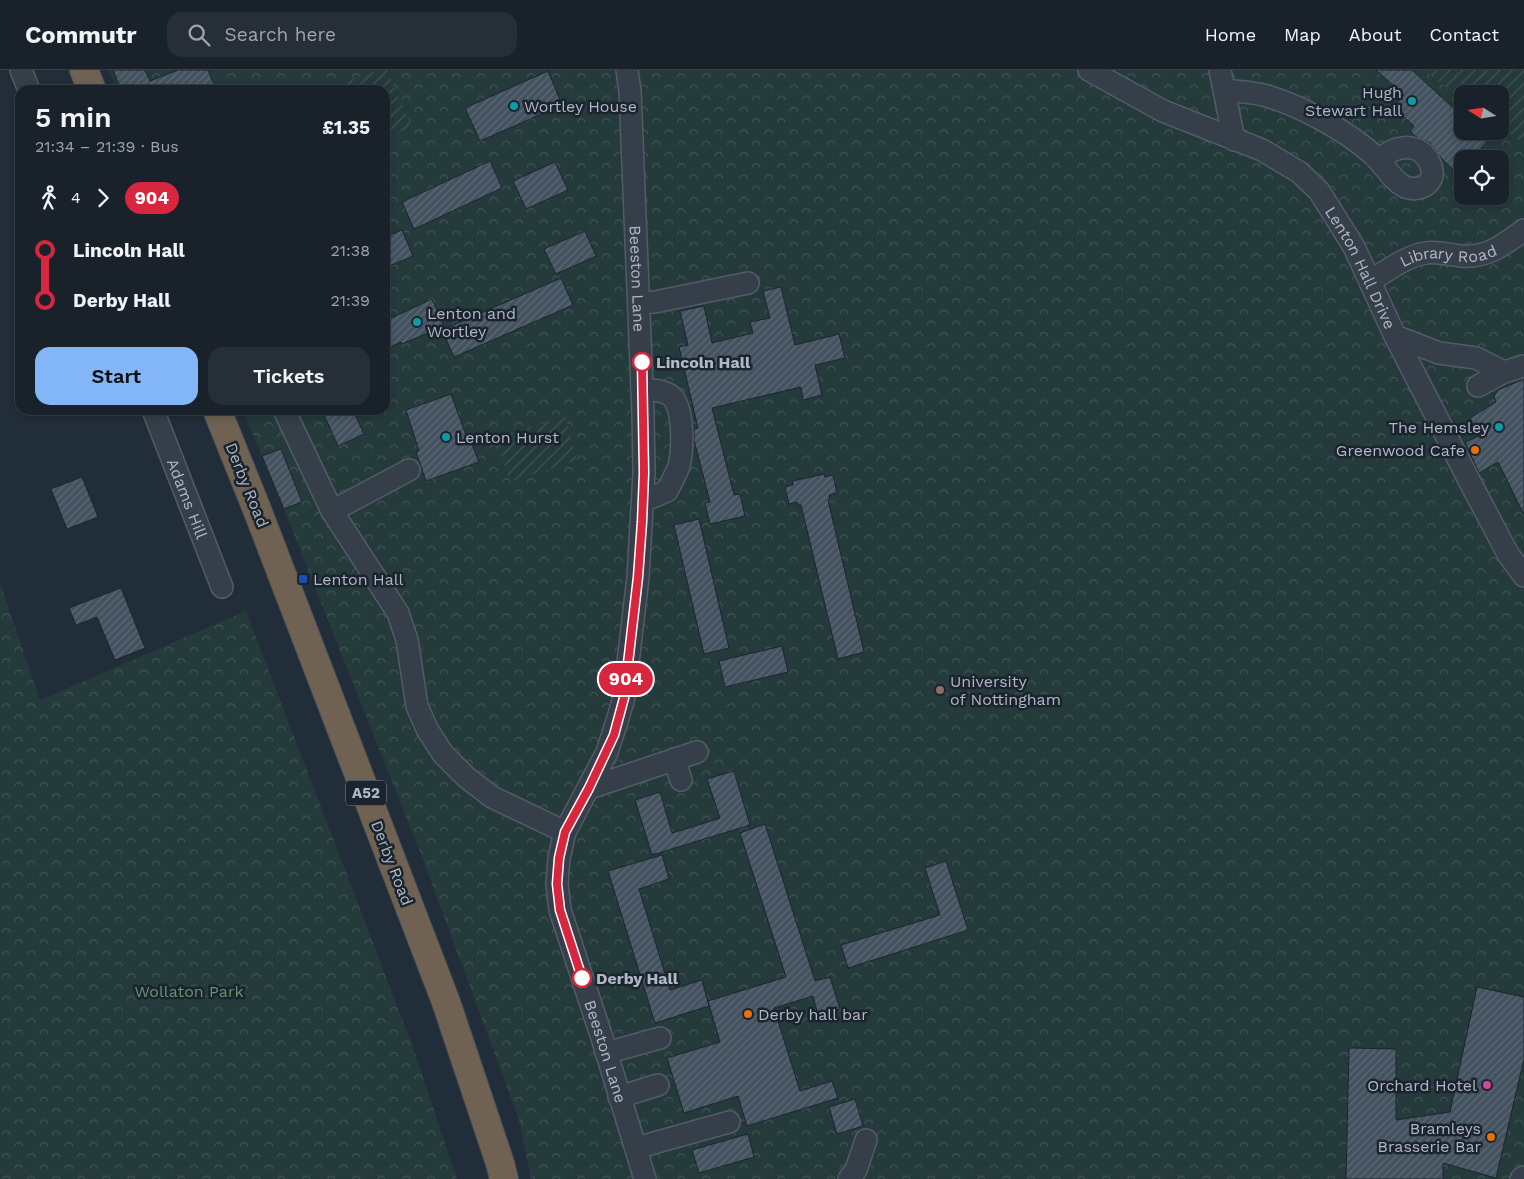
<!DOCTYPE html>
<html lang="en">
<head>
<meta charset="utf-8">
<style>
	:root { --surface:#19222b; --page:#262f37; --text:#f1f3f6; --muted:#9fa4a9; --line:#373f47; --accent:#83b6f7 }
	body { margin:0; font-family:"Work Sans",sans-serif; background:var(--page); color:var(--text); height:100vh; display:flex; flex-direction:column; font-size:19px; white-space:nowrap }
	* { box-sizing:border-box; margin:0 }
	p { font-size:16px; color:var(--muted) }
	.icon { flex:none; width:28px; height:28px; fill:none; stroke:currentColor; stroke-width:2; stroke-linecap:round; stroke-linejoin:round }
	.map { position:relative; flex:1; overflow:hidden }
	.side { position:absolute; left:15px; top:15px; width:375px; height:330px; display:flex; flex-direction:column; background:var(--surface); border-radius:15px; box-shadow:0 2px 8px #0003,0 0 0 1px var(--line) }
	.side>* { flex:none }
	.badge { padding:0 10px; border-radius:16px; font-size:18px; line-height:32px }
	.needle { width:32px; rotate:282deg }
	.fabs { position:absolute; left:1454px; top:15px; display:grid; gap:10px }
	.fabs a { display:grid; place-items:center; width:55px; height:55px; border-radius:10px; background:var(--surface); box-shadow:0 2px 8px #0003,0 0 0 1px var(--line); font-size:25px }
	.map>.badge { position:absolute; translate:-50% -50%; box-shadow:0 0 0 2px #fff }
	.legs { display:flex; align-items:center; gap:8px; height:55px; padding:0 20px; font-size:16px }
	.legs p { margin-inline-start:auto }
	.headline { display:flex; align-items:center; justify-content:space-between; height:85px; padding:0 20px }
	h1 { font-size:28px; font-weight:600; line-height:38px }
	.cta { display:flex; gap:10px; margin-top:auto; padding:10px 20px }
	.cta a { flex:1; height:58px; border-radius:15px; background:var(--accent); color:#111; font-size:20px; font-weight:600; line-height:58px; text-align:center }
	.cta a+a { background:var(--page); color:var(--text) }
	ul { padding:0 20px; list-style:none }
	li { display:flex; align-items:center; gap:18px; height:50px; font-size:19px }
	li i { display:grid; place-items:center; width:8px; height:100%; margin:0 6px; background:currentColor }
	li i::after { content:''; width:12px; height:12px; margin:-6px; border:4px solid; border-radius:50%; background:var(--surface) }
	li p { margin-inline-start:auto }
	li:first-child i { background:linear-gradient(#0000 50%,currentColor 0) }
	li:last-child i { background:linear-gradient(currentColor 50%,#0000 0) }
	header { display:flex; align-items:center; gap:30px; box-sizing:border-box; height:70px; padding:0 25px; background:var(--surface); border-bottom:1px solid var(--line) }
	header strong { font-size:24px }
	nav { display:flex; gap:28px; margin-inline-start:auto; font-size:18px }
	.search { width:350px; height:45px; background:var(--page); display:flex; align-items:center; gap:12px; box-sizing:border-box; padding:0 18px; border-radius:15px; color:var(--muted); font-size:19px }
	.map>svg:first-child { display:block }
</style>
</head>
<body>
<header>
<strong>Commutr</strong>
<div class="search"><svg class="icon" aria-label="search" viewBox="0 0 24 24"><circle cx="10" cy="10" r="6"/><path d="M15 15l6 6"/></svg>Search here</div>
<nav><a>Home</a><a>Map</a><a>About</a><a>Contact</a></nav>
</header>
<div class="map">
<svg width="1524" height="1109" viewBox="0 0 1524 1109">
	<defs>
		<pattern id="park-crowns" width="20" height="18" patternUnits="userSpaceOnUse" patternTransform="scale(1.25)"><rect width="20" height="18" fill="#243a3b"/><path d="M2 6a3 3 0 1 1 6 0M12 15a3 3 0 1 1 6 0" fill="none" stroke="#415456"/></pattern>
		<pattern id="garden-furrows" width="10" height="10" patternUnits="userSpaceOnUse" patternTransform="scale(1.25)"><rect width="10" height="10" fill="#243a3b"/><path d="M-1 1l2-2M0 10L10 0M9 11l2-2" fill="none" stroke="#415456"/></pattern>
		<pattern id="building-hatch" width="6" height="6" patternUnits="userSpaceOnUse" patternTransform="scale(1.25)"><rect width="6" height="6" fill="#445260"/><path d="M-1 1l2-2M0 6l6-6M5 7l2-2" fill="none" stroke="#5c6975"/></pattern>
	</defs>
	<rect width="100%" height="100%" fill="#212d39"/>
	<g fill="url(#park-crowns)" fill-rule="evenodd">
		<path d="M109,0H1524V1109H531L519,1050L422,787L289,452L243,340H385V20H117ZM1462,24H1500V61H1462ZM1462,89H1500V126H1462Z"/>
		<path d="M0,513L40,630L246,541L414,980L457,1109H0Z"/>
	</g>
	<g fill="url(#garden-furrows)">
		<path d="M379,0H387L411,56L385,70V20H321Z"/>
		<path d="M1424,0H1524V74L1500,57V24H1462V29Z"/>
		<path d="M565,346L577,390L510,412L496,368Z"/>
	</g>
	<g fill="url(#building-hatch)" stroke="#1c2530">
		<path d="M113,0H145L150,11L178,0H208L216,20H121Z"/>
		<path d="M1376,0H1412L1462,46V61H1480L1489,69L1472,89H1462V108L1442,89L1430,73L1415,66L1410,61L1414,56L1393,37L1404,25Z"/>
		<path d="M548,1L562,35L480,71L465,38Z"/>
		<path d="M490,91L502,118L414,159L402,132Z"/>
		<path d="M555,92L568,120L526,139L513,111Z"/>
		<path d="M402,160L413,186L385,198V167Z"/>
		<path d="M585,161L596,186L556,204L544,179Z"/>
		<path d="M561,208L573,235L454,287L442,260Z"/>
		<path d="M781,217L795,275L839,264L845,288L815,295L822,325L803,330L801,317L712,338L734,425L740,424L745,446L710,454L705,433L710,432L694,370V359L698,358L679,277L688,275L680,241L704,236L712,273L753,263L750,252L770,248L763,221Z"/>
		<path d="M432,229L444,256L402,274L401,272L385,279V251Z"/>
		<path d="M1524,309V445L1498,392L1479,403L1465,372L1479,366L1470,348L1496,332L1494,326L1498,320Z"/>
		<path d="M451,324L467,368L469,367L479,392L426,411L416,382L419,381L406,340Z"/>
		<path d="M322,340H353L364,364L338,376Z"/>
		<path d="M281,379L302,432L284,439L262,386Z"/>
		<path d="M824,404L825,407L833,405L837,423L829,425L830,429L828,430L864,582L838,589L801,435H798L797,432L789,434L785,417L793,415V411Z"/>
		<path d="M82,407L98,447L67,459L51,419Z"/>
		<path d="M699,449L729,578L704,584L674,455Z"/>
		<path d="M121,518L145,578L115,590L97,547L76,555L69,538Z"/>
		<path d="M782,576L788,602L725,617L719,591Z"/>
		<path d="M734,701L750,755L652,785L635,730L660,722L672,763L689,758L720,748L707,709Z"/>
		<path d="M765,754L815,911L830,907L840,939L818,945L813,926L774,938L800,1021L832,1011L838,1028L747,1056L738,1026L684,1043L667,988L720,972L708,931L786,907L740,763Z"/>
		<path d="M662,785L669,809L639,819L670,920L702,910L709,936L655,953L608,801Z"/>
		<path d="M946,791L968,860L848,898L841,875L940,845L925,798Z"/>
		<path d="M1477,917L1524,927V989L1496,1108L1443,1093V1109H1346L1349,978L1396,979V1050L1450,1042Z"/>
		<path d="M855,1029L863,1056L837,1064L829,1037Z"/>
		<path d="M748,1064L754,1087L699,1103L692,1080Z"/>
	</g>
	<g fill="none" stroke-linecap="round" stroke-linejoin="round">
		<g stroke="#525c67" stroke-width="24">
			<g id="minor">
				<path d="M21,0L29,20"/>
				<path id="s1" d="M627,0L630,21L643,344L644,403L638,507L624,627L618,648L607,682L565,762L559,788L557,814L560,840L603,971L645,1109"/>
				<path id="s2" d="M1089,0L1163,41L1262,80L1299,102L1319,121L1354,177L1395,266L1471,414L1508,484L1524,506"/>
				<path d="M1220,0L1234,70"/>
				<path d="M1225,20C1239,22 1254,22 1267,26C1301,36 1343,59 1370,82C1383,92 1390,109 1405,117C1413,120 1424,119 1429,112C1437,102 1428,85 1418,80C1414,78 1407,77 1403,78C1394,78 1387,84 1379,89"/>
				<path id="s3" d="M1370,211C1387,201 1406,186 1426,183C1437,181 1450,185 1461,186C1488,188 1503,175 1524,160"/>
				<path d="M639,233L655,232L748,213"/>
				<path d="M1395,266L1439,283L1476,288L1504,302"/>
				<path d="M1478,316L1504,302L1524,296"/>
				<path d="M642,319C652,320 665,320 672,327C684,339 683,380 679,396C676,404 671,413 667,421L643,431"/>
				<path id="s4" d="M153,340L222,517"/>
				<path d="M284,340L332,441L398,543L407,570L417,636L427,659L443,684L466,707L492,727L565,762"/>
				<path d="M332,441L409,400"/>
				<path d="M674,689L681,710"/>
				<path d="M589,718L697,682"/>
				<path d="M606,983L660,968"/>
				<path d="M619,1027L658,1015"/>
				<path d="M636,1078L729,1052"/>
				<path d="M849,1109L856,1100L866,1070"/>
				<path d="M1521,1109L1524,1107"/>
			</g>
		</g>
		<g stroke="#3f4954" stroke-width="30">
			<g id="highway">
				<path d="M84,0L92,20"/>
				<path d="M217,340L258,442L446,932L500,1093L504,1109"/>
			</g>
		</g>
		<use href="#minor" stroke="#353e49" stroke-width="21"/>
		<use href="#highway" stroke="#6f6252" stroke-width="28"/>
	</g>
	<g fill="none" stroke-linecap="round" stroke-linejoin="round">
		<g stroke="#fff" stroke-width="11">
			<path id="line-1" d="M582,908L560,840L557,814L559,788L565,762L589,718L614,665L624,628L638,507L642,452L644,403L642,292"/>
		</g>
		<use href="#line-1" stroke="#d7263d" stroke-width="8"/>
	</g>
	<g fill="#0f9aa8" stroke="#1a232e" stroke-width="2">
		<circle cx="1412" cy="31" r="5"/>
		<circle cx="514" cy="36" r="5"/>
		<circle cx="417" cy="252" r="5"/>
		<circle cx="1499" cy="357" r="5"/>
		<circle cx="446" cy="367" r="5"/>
	</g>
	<g fill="#fff" stroke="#d7263d" stroke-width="2.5">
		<circle cx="642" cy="292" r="9"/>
		<circle cx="582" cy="908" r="9"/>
	</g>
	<g fill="#e8710a" stroke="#1a232e" stroke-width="2">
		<circle cx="1475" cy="380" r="5"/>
		<circle cx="748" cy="944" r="5"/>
		<circle cx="1491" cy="1067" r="5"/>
	</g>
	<rect fill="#1a4fb4" stroke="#1a232e" stroke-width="2" x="298" y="504" width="10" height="10" rx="2.5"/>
	<circle fill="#8d6e63" stroke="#1a232e" stroke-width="2" cx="940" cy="620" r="5"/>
	<circle fill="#d1479c" stroke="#1a232e" stroke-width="2" cx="1487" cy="1015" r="5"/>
	<g text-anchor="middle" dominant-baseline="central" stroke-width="5" stroke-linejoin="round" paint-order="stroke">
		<rect fill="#1a232e" stroke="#828c98" stroke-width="1" x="346" y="710.5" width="40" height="25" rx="4"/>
		<g font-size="15" font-weight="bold" fill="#afb9c5">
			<text x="366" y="723">A52</text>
		</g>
		<g font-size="16" fill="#afb9c5" stroke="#1a232e" text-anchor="start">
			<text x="1402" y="22" text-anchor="end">Hugh<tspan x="1402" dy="18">Stewart Hall</tspan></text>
			<text x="524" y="36">Wortley House</text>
			<text x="427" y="243">Lenton and<tspan x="427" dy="18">Wortley</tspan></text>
			<text x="1489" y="357" text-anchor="end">The Hemsley</text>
			<text x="456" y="367">Lenton Hurst</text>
			<text x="1465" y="380" text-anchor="end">Greenwood Cafe</text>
			<text x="313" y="509">Lenton Hall</text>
			<text x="950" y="611">University<tspan x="950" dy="18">of Nottingham</tspan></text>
			<text x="758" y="944">Derby hall bar</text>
			<text x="1477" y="1015" text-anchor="end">Orchard Hotel</text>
			<text x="1481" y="1058" text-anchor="end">Bramleys<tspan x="1481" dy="18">Brasserie Bar</tspan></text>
		</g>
		<g font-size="16" fill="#afb9c5" stroke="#1a232e">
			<text stroke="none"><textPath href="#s3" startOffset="85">Library Road</textPath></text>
			<text stroke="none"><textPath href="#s2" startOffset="349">Lenton Hall Drive</textPath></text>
			<text stroke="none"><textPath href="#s1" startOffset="209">Beeston Lane</textPath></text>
			<text transform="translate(247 415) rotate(68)">Derby Road</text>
			<text stroke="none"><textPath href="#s4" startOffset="95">Adams Hill</textPath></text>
			<text transform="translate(392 793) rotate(69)">Derby Road</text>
			<text stroke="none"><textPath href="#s1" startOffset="1004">Beeston Lane</textPath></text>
		</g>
		<g font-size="16" font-weight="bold" fill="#afb9c5" stroke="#1a232e" text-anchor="start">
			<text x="656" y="292">Lincoln Hall</text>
			<text x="596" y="908">Derby Hall</text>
		</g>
		<g font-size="16" fill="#67966f" stroke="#1a232e">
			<text x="189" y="921">Wollaton Park</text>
		</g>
	</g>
</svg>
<div class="fabs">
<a><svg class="needle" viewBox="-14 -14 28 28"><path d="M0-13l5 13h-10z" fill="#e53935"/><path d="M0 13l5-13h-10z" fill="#9fa4a9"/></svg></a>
<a><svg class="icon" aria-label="locate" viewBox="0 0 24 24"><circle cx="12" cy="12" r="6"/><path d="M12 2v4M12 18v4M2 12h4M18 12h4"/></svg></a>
</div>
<b class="badge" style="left:626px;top:609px;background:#d7263d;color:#fff">904</b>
<section class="side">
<div class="headline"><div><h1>5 min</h1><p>21:34 – 21:39 · Bus</p></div><b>£1.35</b></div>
<div class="legs"><svg class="icon" aria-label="walk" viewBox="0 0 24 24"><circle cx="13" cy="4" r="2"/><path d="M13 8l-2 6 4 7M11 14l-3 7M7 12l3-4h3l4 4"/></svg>4<svg class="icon" aria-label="forward" viewBox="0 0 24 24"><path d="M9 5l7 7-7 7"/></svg><b class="badge" style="background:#d7263d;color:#fff">904</b></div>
<ul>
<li><i style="color:#d7263d"></i><b>Lincoln Hall</b><p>21:38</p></li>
<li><i style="color:#d7263d"></i><b>Derby Hall</b><p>21:39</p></li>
</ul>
<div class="cta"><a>Start</a><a>Tickets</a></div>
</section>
</div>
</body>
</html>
